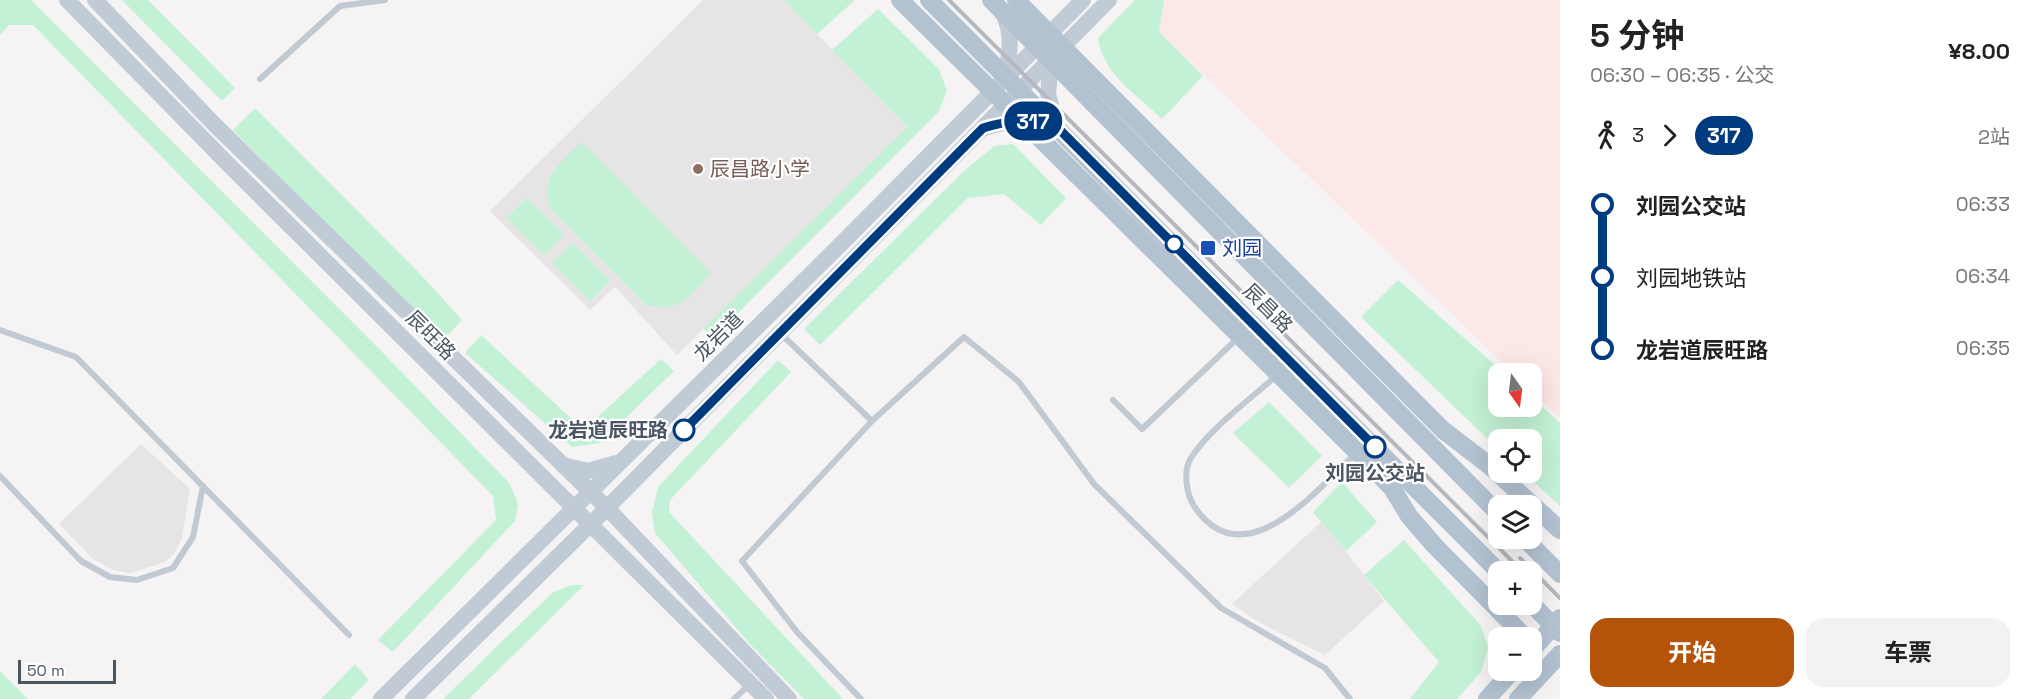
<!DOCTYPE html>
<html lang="zh">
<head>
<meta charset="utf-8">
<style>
	:root { --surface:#fff; --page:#f2f2f2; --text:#222; --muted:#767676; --accent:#b45309 }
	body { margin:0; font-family:"Space Grotesk","Noto Sans SC",sans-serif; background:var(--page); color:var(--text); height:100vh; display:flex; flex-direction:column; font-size:22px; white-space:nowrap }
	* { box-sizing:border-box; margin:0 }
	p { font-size:20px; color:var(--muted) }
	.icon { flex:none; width:33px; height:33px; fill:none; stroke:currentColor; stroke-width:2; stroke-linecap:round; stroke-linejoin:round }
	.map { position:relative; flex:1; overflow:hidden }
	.details { display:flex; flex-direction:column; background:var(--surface); width:480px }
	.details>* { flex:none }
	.badge { padding:0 12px; border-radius:20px; font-size:21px; line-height:39px }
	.needle { width:39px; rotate:166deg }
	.tools { position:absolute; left:1488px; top:363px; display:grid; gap:12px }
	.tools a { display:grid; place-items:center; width:54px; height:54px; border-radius:12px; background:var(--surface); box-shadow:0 6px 24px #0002; font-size:30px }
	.scale { position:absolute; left:18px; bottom:15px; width:98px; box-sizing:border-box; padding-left:6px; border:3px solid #4a5661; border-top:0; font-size:16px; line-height:21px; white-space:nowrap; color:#4a5661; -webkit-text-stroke:4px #fff; paint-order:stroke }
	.map>.badge { position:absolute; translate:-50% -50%; box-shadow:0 0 0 3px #fff }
	.legs { display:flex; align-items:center; gap:9px; height:66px; padding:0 30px; font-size:20px }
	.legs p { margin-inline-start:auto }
	.head { display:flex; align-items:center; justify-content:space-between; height:102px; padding:0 30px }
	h1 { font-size:33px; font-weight:700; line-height:45px }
	.action { display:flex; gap:12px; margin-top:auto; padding:12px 30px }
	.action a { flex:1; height:69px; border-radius:18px; background:var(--accent); color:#fff; font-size:24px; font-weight:700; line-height:69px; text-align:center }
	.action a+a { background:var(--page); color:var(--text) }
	ul { padding:0 30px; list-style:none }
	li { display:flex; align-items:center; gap:21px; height:72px; font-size:22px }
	li i { display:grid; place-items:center; width:9px; height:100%; margin:0 8px; background:currentColor }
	li i::after { content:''; width:15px; height:15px; margin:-8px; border:4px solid; border-radius:50%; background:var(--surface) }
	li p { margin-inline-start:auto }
	li:first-child i { background:linear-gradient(#0000 50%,currentColor 0) }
	li:last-child i { background:linear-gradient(currentColor 50%,#0000 0) }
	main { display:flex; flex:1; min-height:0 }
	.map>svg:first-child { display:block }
</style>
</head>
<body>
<main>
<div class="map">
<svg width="1560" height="699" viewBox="0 0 1560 699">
	<rect width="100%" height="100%" fill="#f5f3f3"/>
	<g fill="#e6e4e5">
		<path d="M703,0H784L907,127L677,355L615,287L590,310L490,211Z"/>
		<path d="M141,444L190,489L182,538L174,554L165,562L131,573L113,570L93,559L59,524Z"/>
		<path d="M1322,521L1384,601L1325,655L1262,624L1232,604Z"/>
	</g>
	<path fill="#fce8e6" d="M1164,0H1560V418L1532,391V374L1513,373L1159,32Z"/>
	<g fill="#c3f1d5">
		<path d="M0,0H31L389,359L510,484L518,504L515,521L393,652L378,640L496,520L493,496L33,25H9L0,35Z"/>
		<path d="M122,0H148L235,88L222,101Z"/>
		<path d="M784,0H855L817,34Z"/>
		<path d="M1135,0H1164L1159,32L1203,76L1162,119C1138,96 1102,73 1098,38Z"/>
		<path d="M878,9L939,69L947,91L939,111L714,337L703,329L907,127L832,50Z"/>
		<path d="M255,108L423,277L462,320L442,341L233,130Z"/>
		<path d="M582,142L711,273C690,296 680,314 646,305L550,208C539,178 561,162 582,142Z"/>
		<path d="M1013,144L1066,198L1041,225L1004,194L968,198L820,345L804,329L963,172L994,146Z"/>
		<path d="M527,198L564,235L544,255L506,218Z"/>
		<path d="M573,243L610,281L590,301L552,263Z"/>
		<path d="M1398,280L1504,373L1498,374V406H1532V397L1560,423V506L1524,473L1532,472V440H1498V449L1361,317Z"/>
		<path d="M481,335L576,423H591L661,359L674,371L600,443L572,447L465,353Z"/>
		<path d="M778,360L791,372L670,500L669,512L843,699H804L749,643L655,533L652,513L658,487Z"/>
		<path d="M1269,402L1322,456L1289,488L1233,433Z"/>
		<path d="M1342,482L1377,522L1346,551L1313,512Z"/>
		<path d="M1404,540L1481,626L1488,647L1481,672L1457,699H1410L1439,662L1364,575Z"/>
		<path d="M571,585H584L469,699H443L552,593Z"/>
		<path d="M355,664L369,680L350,699H321Z"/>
		<path d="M0,671L28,699H0Z"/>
	</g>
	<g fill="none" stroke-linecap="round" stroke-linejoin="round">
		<g stroke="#c1cad2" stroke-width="6">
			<path d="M260,79L340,6L385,0"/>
			<path d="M0,330L76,357L349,635"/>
			<path d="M780,333L872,421"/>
			<path d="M1277,375C1251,399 1210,428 1191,458C1183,470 1186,493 1194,506C1243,580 1316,491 1356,453"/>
			<path d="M1113,400L1142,429L1239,337"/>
			<path d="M0,476L81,561L110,577L137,580L173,568L193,537L203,486"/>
			<path d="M734,699L749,685"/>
			<path d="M861,699L797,632L742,561L872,421L964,337L1019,382L1094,484L1221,608L1325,668L1350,699"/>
		</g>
		<g stroke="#c1cbd6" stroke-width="16">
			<path d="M67,0L227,163L766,699"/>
			<path d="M95,0L214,124L607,508L789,699"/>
			<path d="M1002,12C1014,33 1010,59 1003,80"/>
			<path d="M1052,55L1048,94L1057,127"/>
			<path d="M984,128C1010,120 1031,119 1057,127"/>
			<path d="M563,465L588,471L616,463"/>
			<path d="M381,699L842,243L1083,0"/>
			<path d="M413,699L607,508L1109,0"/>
		</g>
		<g stroke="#b3c2d1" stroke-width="18">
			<path d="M900,0L1357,452L1392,488L1409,516L1434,545L1526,638"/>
			<path d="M929,0L1499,572"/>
			<path d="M991,0L1498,513"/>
			<path d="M1016,0L1443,430L1490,466L1560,530"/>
			<path d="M1524,538L1560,574"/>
			<path d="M1532,604L1560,633"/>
			<path d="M1532,650L1560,618"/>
			<path d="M1487,699L1513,670"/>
			<path d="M1518,699L1560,654"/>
		</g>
		<g stroke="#b5b8bd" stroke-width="4">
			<path d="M949,0L1523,572"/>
			<path d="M1520,558L1560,598"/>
		</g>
	</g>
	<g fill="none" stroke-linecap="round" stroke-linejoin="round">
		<g stroke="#fff" stroke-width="14">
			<path id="line-1" d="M684,430L983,128C1009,120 1030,119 1057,127L1375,447"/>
		</g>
		<use href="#line-1" stroke="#003b80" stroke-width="9"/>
	</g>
	<circle fill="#8d6e63" stroke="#fff" stroke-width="2" cx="698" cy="169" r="6"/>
	<g fill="#fff" stroke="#003b80" stroke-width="3">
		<circle cx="1174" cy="244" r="8"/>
		<circle cx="684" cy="430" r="10"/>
		<circle cx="1375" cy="447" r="10"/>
	</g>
	<rect fill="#1a4fb4" stroke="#fff" stroke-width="2" x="1200" y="240" width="16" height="16" rx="3"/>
	<g text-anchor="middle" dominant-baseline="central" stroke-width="4.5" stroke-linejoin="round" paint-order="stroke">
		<g font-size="20" fill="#785e54" stroke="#fff" text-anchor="start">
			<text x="710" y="169">辰昌路小学</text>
		</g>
		<g font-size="20" fill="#164399" stroke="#fff" text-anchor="start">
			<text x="1222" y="248">刘园</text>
		</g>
		<g font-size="20" fill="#4a5661" stroke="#fff">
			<text transform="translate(1268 308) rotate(45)">辰昌路</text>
			<text transform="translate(431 335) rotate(45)">辰旺路</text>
			<text transform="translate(718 336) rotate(-45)">龙岩道</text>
		</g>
		<g font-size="20" font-weight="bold" fill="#4a5661" stroke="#fff" text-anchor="end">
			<text x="668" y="430">龙岩道辰旺路</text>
			<text x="1375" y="473" text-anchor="middle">刘园公交站</text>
		</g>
	</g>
</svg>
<div class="tools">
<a><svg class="needle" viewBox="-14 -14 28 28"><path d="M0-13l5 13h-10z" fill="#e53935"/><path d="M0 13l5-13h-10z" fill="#767676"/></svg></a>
<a><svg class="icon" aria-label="locate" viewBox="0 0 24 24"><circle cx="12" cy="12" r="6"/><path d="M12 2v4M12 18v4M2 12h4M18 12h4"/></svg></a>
<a><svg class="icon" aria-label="layers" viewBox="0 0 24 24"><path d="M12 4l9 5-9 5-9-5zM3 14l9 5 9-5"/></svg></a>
<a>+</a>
<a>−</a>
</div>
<div class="scale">50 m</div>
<b class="badge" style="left:1033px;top:121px;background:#003b80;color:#fff">317</b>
</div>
<section class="details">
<div class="head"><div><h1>5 分钟</h1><p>06:30 – 06:35 · 公交</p></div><b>¥8.00</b></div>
<div class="legs"><svg class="icon" aria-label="walk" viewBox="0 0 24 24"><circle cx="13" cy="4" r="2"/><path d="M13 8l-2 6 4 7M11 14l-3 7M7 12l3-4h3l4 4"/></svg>3<svg class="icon" aria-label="forward" viewBox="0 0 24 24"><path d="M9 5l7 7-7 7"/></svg><b class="badge" style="background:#003b80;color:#fff">317</b><p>2站</p></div>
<ul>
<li><i style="color:#003b80"></i><b>刘园公交站</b><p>06:33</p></li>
<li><i style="color:#003b80"></i><span>刘园地铁站</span><p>06:34</p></li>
<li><i style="color:#003b80"></i><b>龙岩道辰旺路</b><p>06:35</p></li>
</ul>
<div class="action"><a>开始</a><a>车票</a></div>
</section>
</main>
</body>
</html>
